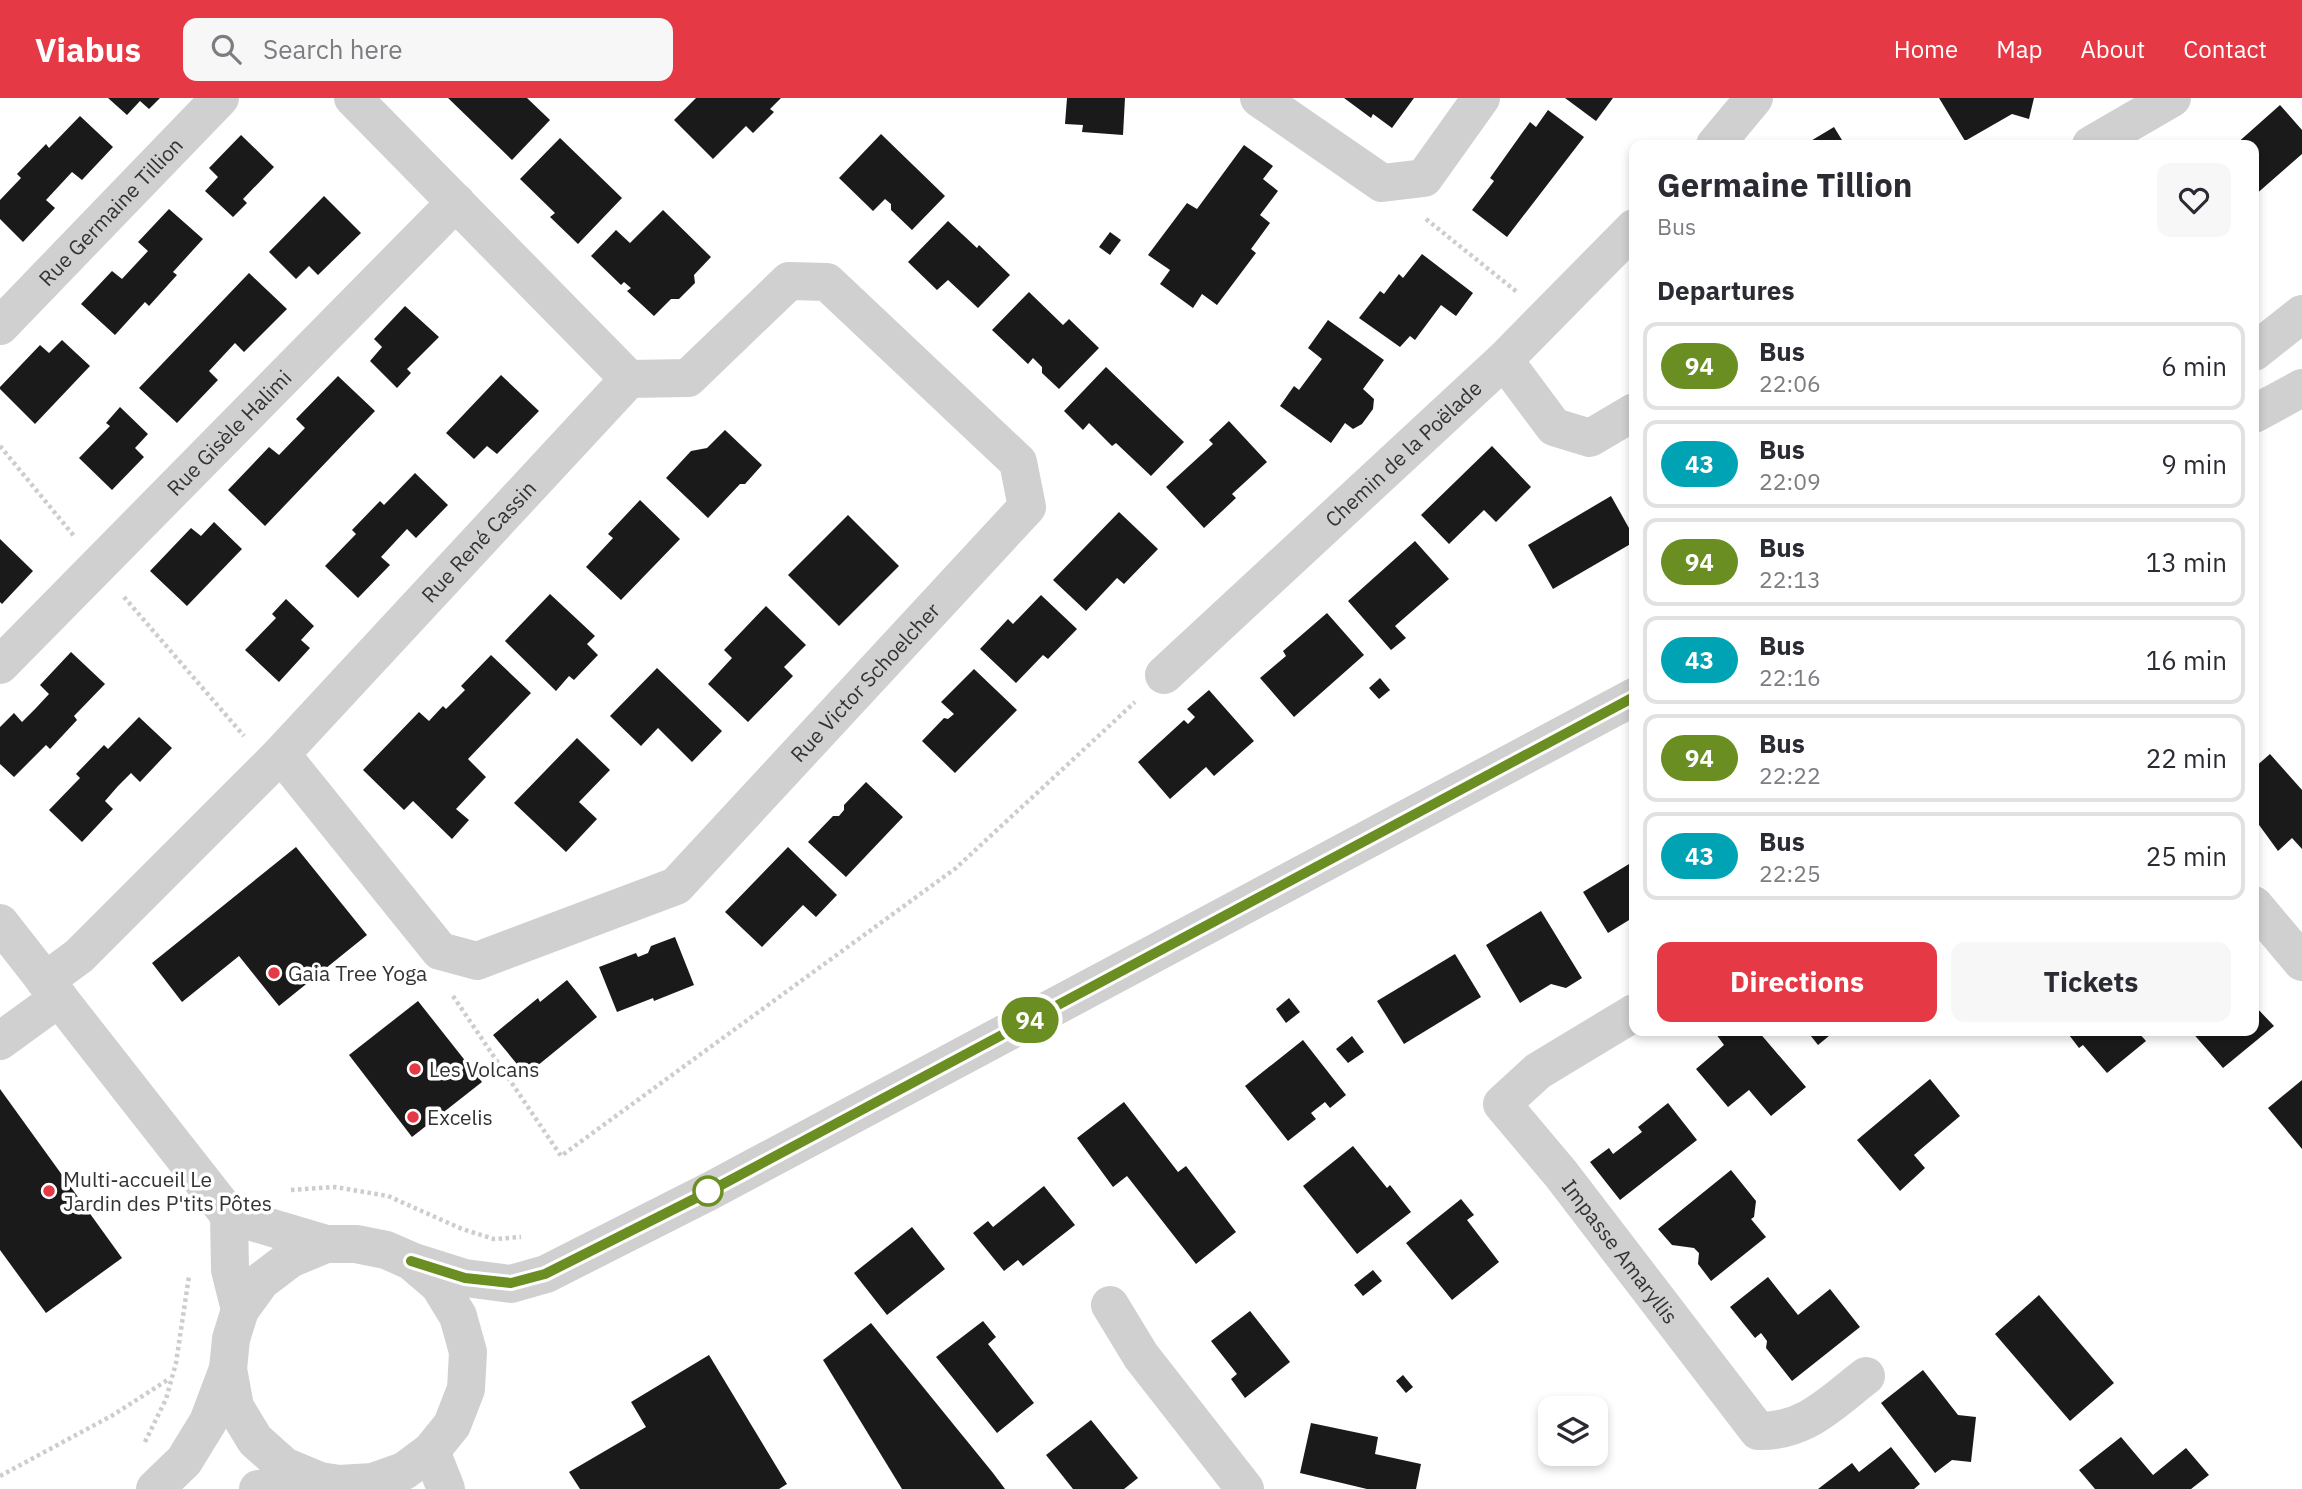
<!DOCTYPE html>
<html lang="en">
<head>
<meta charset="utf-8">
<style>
	:root { --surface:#fff; --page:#f7f7f7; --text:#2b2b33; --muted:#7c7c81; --line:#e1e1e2; --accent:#e63946 }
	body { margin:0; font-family:"IBM Plex Sans",sans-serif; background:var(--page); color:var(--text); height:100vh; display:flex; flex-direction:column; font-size:26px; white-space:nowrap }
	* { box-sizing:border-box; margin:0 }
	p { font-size:23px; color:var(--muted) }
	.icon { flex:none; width:38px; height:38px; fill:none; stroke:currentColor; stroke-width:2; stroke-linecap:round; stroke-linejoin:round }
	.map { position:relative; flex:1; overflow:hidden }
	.drawer { position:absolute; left:1629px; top:42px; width:630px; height:896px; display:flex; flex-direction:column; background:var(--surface); border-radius:14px; box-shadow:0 4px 10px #0003 }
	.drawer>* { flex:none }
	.badge { padding:0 14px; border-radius:23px; font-size:24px; line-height:46px }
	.controls { position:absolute; left:1538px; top:1298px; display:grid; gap:14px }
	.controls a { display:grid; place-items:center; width:70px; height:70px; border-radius:14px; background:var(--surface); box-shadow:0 4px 10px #0003; font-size:35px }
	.map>.badge { position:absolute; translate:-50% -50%; box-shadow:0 0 0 4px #fff }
	h2 { padding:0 28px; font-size:26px; line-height:63px }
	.round { display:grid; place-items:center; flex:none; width:74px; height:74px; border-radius:14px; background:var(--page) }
	.headline { display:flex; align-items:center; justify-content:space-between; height:119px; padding:0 28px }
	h1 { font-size:33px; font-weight:700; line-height:52px }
	.primary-button { display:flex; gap:14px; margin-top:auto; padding:14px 28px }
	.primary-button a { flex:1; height:80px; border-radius:14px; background:var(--accent); color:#fff; font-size:28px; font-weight:700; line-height:80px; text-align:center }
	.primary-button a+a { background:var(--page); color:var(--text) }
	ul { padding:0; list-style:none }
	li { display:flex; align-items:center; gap:21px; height:88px; margin:0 14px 10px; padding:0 14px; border:4px solid var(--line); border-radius:14px }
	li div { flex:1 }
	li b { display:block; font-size:26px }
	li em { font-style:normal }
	li .badge { min-width:77px; font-weight:700; text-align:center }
	header { display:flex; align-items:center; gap:42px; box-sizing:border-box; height:98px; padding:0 35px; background:var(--accent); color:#fff }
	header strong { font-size:33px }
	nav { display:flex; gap:38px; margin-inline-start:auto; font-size:24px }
	.search { width:490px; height:63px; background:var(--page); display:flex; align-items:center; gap:18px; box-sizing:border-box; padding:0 24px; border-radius:14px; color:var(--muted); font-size:26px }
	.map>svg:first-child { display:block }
</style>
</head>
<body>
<header>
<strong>Viabus</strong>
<div class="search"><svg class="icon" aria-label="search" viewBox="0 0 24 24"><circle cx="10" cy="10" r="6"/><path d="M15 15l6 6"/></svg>Search here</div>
<nav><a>Home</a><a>Map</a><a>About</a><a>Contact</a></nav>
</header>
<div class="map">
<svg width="2302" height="1391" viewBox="0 0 2302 1391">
	<rect width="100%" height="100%" fill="#fff"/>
	<g fill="#1a1a1a">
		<path d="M108,0H160L149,11L140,3L127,17Z"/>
		<path d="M448,0H527L550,22L512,62Z"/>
		<path d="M696,0H781L770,11L774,14L753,35L746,28L713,61L674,22Z"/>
		<path d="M1067,0H1125L1123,37L1082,34L1083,27L1065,26Z"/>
		<path d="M1344,0H1414L1392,30L1373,16L1371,20Z"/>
		<path d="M1565,0H1613L1596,23Z"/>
		<path d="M1939,0H2034L2029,21L2012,16L1965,43Z"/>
		<path d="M2280,7L2302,32V56L2254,98V47H2235Z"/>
		<path d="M1548,12L1584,39L1507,139L1472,112L1494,83L1490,80L1530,24L1536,29Z"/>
		<path d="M80,18L113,49L82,82L72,74L46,102L55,110L23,144L0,121V102L21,80L17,76L46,46L49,50Z"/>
		<path d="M1834,29L1845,47H1804Z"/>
		<path d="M881,36L945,98L912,132L891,112V106L885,101L873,113L839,80Z"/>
		<path d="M241,37L274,69L243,101L247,105L233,119L205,93L218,79L209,70Z"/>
		<path d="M560,40L622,100L578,146L550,119L555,115L520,81Z"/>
		<path d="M1244,47L1273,68L1263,81L1278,93L1260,117L1270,125L1251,151L1256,155L1217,207L1202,196L1193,210L1160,186L1170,172L1148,157L1187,105L1197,111Z"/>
		<path d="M324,98L361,135L318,177L309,168L296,181L269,154Z"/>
		<path d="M169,111L203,141L173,174L177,177L149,208L145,204L115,237L81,206L112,173L122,181L148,153L138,144Z"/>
		<path d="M663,112L711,159L694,177L695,185L679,201H671L654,218L627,193L631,190L624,184L621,187L591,158L616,132L630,145Z"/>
		<path d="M948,123L977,150L979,147L1010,177L978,210L948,182L937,192L908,164Z"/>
		<path d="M1110,134L1121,142L1110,157L1099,149Z"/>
		<path d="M1422,156L1473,195L1456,218L1441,207L1415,242L1410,238L1400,249L1359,220L1380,193L1384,196L1399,176L1403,180Z"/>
		<path d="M249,175L287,211L244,254L235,245L209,273L218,282L177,325L139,290Z"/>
		<path d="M1029,194L1063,227L1069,221L1099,250L1059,291L1042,275V269L1033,260L1028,266L992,232Z"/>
		<path d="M405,208L439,239L407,271L411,275L397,290L370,263L382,249L374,241Z"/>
		<path d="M1328,222L1384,262L1363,291L1374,301L1373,311L1362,326L1353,331L1345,325L1331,345L1280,308L1294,288L1299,292L1322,261L1308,250Z"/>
		<path d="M62,242L90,268L35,326L0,291V289L40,247L49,255Z"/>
		<path d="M1106,269L1184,344L1151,378L1116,345L1112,348L1089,325L1083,332L1064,313Z"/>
		<path d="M501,277L539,313L497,356L487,348L474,361L446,335Z"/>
		<path d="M338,278L375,313L265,428L228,392L269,349L279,357L305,330L296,321Z"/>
		<path d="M120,309L148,336L135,350L144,359L112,392L79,360L110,328L106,325Z"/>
		<path d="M1229,323L1267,364L1232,396L1236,400L1204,430L1166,389L1213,346L1209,342Z"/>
		<path d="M725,332L762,367L745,386H740L708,420L666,380L691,353L707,350Z"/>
		<path d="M1492,348L1531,389L1496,424L1484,412L1449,446L1421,417Z"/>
		<path d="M415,375L448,407L416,440L407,431L381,459L390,467L358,500L325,468L356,436L352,432L380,403L384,407Z"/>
		<path d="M1611,398L1634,439V444L1553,491L1528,447Z"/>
		<path d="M640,402L680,441L621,502L586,469L613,440L608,436Z"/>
		<path d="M1119,414L1158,451L1124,486L1117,480L1086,513L1053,482Z"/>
		<path d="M848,417L899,468L839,528L788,477Z"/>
		<path d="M214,424L242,451L187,508L150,473L191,430L201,438Z"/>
		<path d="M0,441L33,473L2,506L0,504Z"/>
		<path d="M1415,443L1449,481L1395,528L1406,540L1391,552L1348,503Z"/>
		<path d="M550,496L595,538L587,546L598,557L574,582L569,578L556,593L505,543Z"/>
		<path d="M1041,497L1077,531L1048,561L1043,557L1016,585L980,551L1008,521L1013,526Z"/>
		<path d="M286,501L314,528L301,542L310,550L279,584L245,552L276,520L272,516Z"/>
		<path d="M766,508L806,547L784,569L793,578L748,624L708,586L732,560L724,552Z"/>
		<path d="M1327,515L1364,557L1294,619L1260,580L1286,558L1283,553Z"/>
		<path d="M71,554L105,586L74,618L77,622L50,651L46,647L14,679L0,666V629L14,615L22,624L36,610L49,596L40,587Z"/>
		<path d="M491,557L531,595L468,661L486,679L456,711L469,722L452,741L413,703L404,712L363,672L419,614L429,623L443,608L446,611L465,592L461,588Z"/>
		<path d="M657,570L722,633L692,664L658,630L641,648L610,618Z"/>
		<path d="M974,571L1017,612L955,675L922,643L944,620L948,621L954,616L941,604Z"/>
		<path d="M1380,580L1390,592L1379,601L1369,590Z"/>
		<path d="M1209,592L1254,643L1214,678L1206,669L1170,701L1138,664L1184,622L1188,626L1195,619L1187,611Z"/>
		<path d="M139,619L172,650L140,684L131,675L118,688L105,703L113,711L82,744L49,712L80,680L76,676L104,647L108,651Z"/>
		<path d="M577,640L610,672L579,704L597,721L566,754L514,705Z"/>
		<path d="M2270,656L2302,692V751L2292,740L2278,753L2254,720V670Z"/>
		<path d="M866,684L903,719L846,779L808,744L833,718H839L844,712V707Z"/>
		<path d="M296,749L367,837L279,908L239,858L182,904L152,865Z"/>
		<path d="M788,749L837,797L816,819L803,807L762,849L725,814Z"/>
		<path d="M1634,763V819L1608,835L1583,794Z"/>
		<path d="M1541,813L1582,880L1566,890L1551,886L1520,905L1486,847Z"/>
		<path d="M675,839L694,887L654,903L653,900L617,914L599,869L636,855L638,859L648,855L651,848Z"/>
		<path d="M1455,856L1481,899L1404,946L1377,903Z"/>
		<path d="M567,882L597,919L526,977L493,937L538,900L540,904Z"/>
		<path d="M1289,900L1300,914L1286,925L1276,911Z"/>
		<path d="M418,903L482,984L412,1039L349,957Z"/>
		<path d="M2254,907L2274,928L2223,970L2191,933H2254Z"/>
		<path d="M1720,933H1758L1806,989L1771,1018L1749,992L1728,1009L1696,971L1724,947L1716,936Z"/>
		<path d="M1807,933H1835L1818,947Z"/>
		<path d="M2066,933H2137L2146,943L2107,975L2083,947L2079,950Z"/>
		<path d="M1352,938L1364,954L1348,965L1336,951Z"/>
		<path d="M1303,942L1346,997L1330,1010L1325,1004L1311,1015L1316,1021L1288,1043L1245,988Z"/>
		<path d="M1930,981L1960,1018L1914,1057L1925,1070L1900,1093L1857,1042Z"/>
		<path d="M2302,982V1051L2268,1010Z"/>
		<path d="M0,991L122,1160L46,1215L0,1152Z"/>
		<path d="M1124,1004L1178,1074L1186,1068L1236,1134L1196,1166L1127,1078L1113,1089L1077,1040Z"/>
		<path d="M1668,1005L1697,1042L1620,1102L1590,1064L1609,1050L1613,1056L1642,1034L1638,1029Z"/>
		<path d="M1353,1048L1387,1090L1390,1087L1411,1114L1357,1156L1303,1088Z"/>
		<path d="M1731,1072L1756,1103L1754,1119L1751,1121L1766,1139L1711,1183L1698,1166L1699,1155L1694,1150L1672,1147L1658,1131Z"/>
		<path d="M1044,1088L1075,1127L1023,1168L1018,1162L1004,1173L973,1135L988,1123L993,1129Z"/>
		<path d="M1461,1101L1474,1117L1467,1122L1499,1164L1452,1202L1406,1145Z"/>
		<path d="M912,1129L945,1171L887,1217L854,1175Z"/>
		<path d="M1373,1172L1382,1183L1363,1198L1354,1187Z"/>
		<path d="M1768,1179L1798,1217L1830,1191L1860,1229L1792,1283L1766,1250L1767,1243L1761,1235L1755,1240L1730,1209Z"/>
		<path d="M2039,1197L2114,1285L2070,1323L1995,1236Z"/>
		<path d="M1250,1213L1290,1264L1245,1300L1231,1281L1237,1276L1211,1243Z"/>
		<path d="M983,1223L996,1239L988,1246L1034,1305L997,1335L936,1259Z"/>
		<path d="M871,1225L993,1375L1005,1391H902L823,1262Z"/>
		<path d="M709,1257L787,1386L779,1391H580L569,1374L646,1329L631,1304Z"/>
		<path d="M1923,1272L1958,1317L1976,1319L1971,1364L1952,1362L1935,1375L1881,1305Z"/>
		<path d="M1403,1277L1413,1289L1406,1295L1396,1283Z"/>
		<path d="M1091,1322L1138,1380L1124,1391H1073L1046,1357Z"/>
		<path d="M1311,1325L1378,1339L1375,1356L1421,1366L1416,1391H1367L1300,1375Z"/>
		<path d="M2121,1339L2153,1377L2186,1350L2209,1377L2191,1391H2095L2079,1372Z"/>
		<path d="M1891,1349L1920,1386L1914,1391H1818L1852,1365L1859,1374Z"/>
	</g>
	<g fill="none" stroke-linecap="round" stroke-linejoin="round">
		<g stroke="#cdcdcd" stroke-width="4.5" stroke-dasharray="3.5 3.5" stroke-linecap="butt">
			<path d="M1426,121L1517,194"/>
			<path d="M0,348L74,438"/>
			<path d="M124,499L244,638"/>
			<path d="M453,898L561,1058L956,770L1135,604"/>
			<path d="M291,1092L335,1089L388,1098L462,1131L494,1141L521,1139"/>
			<path d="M145,1344L166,1301L176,1265L189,1178"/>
			<path d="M0,1378L113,1317L169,1281"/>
		</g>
		<g stroke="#d0d0d0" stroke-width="38">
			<path d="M1259,0L1382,85L1424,80L1481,0"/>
			<path d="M1715,47L1754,0"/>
			<path d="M2091,47L2172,0"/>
			<path id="s1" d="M0,228L220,0"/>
			<path d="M2254,254L2302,216"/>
			<path d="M1504,262L1554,329L1590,340L1634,314"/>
			<path d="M2254,316L2302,290"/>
			<path id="s2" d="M0,567L456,104"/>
			<path id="s3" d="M1164,577L1504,262L1634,130"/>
			<path id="s4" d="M281,656L440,853L477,863L676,788L1027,409L1018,364L827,184L789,183L688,280L629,281"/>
			<path d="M2254,807L2302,864"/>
			<path d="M0,825L229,1117L326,1146H356L386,1152L411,1163L439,1187L458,1218L468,1254L466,1291L452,1327L431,1353L404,1373L373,1384L339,1386L320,1383L284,1368L255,1342L235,1309L228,1271L231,1241L240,1212L261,1183L290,1161L326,1146"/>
			<path id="s5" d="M45,883L79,858L281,656L629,281L353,0"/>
			<path id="s6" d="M1634,915L1538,973L1502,1006L1561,1076L1758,1333C1805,1334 1831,1305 1866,1278"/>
			<path d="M0,943L59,900"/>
			<path d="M229,1117L230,1172L240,1212"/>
			<path d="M411,1163L465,1180L511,1186L546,1176L710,1093L1634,599"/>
			<path d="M1110,1207L1141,1258L1245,1391"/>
			<path d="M431,1353L446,1391"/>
			<path d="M155,1391L184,1363L208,1324L228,1271"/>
			<path d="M258,1391L318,1383"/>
		</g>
	</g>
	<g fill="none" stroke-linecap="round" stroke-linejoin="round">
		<g stroke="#fff" stroke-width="16">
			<path id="line" d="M411,1163L465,1180L511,1185L545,1176L710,1093L1634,599"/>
		</g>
		<use href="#line" stroke="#6b8e23" stroke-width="10"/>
	</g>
	<g fill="#e63946" stroke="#fff" stroke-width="2.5">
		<circle cx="274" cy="875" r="7"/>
		<circle cx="415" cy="971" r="7"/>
		<circle cx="413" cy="1019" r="7"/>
		<circle cx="49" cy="1093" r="7"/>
	</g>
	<circle fill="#fff" stroke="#6b8e23" stroke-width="3.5" cx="708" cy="1093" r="14"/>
	<g text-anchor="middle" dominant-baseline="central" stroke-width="7" stroke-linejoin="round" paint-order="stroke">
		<g font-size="21" fill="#333" stroke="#fff">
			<text stroke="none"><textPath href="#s1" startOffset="159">Rue Germaine Tillion</textPath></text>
			<text stroke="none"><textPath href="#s2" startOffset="326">Rue Gisèle Halimi</textPath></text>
			<text stroke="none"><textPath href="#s3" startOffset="326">Chemin de la Poëlade</textPath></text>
			<text stroke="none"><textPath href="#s5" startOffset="618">Rue René Cassin</textPath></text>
			<text stroke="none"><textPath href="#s4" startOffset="782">Rue Victor Schoelcher</textPath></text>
			<text stroke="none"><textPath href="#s6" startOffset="350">Impasse Amaryllis</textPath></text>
		</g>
		<g font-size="21" fill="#333" stroke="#fff" text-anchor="start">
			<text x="288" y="875">Gaia Tree Yoga</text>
			<text x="429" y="971">Les Volcans</text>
			<text x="427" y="1019">Excelis</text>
			<text x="63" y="1081">Multi-accueil Le<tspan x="63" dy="24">Jardin des P'tits Pôtes</tspan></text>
		</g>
	</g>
</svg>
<div class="controls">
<a><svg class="icon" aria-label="layers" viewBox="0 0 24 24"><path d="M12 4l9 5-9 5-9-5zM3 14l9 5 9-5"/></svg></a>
</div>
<b class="badge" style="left:1030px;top:922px;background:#6b8e23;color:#fff">94</b>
<section class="drawer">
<div class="headline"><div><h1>Germaine Tillion</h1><p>Bus</p></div><a class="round"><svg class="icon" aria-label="heart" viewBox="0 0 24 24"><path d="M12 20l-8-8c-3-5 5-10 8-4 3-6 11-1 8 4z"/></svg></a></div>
<h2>Departures</h2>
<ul>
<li><span class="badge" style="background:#6b8e23;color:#fff">94</span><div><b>Bus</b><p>22:06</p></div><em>6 min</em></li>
<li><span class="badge" style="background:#00a3b4;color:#fff">43</span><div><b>Bus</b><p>22:09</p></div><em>9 min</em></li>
<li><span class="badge" style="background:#6b8e23;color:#fff">94</span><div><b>Bus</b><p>22:13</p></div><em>13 min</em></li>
<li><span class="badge" style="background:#00a3b4;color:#fff">43</span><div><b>Bus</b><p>22:16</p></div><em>16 min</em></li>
<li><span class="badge" style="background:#6b8e23;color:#fff">94</span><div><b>Bus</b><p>22:22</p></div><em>22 min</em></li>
<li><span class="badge" style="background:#00a3b4;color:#fff">43</span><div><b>Bus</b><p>22:25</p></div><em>25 min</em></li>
</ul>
<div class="primary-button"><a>Directions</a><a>Tickets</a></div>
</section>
</div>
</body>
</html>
